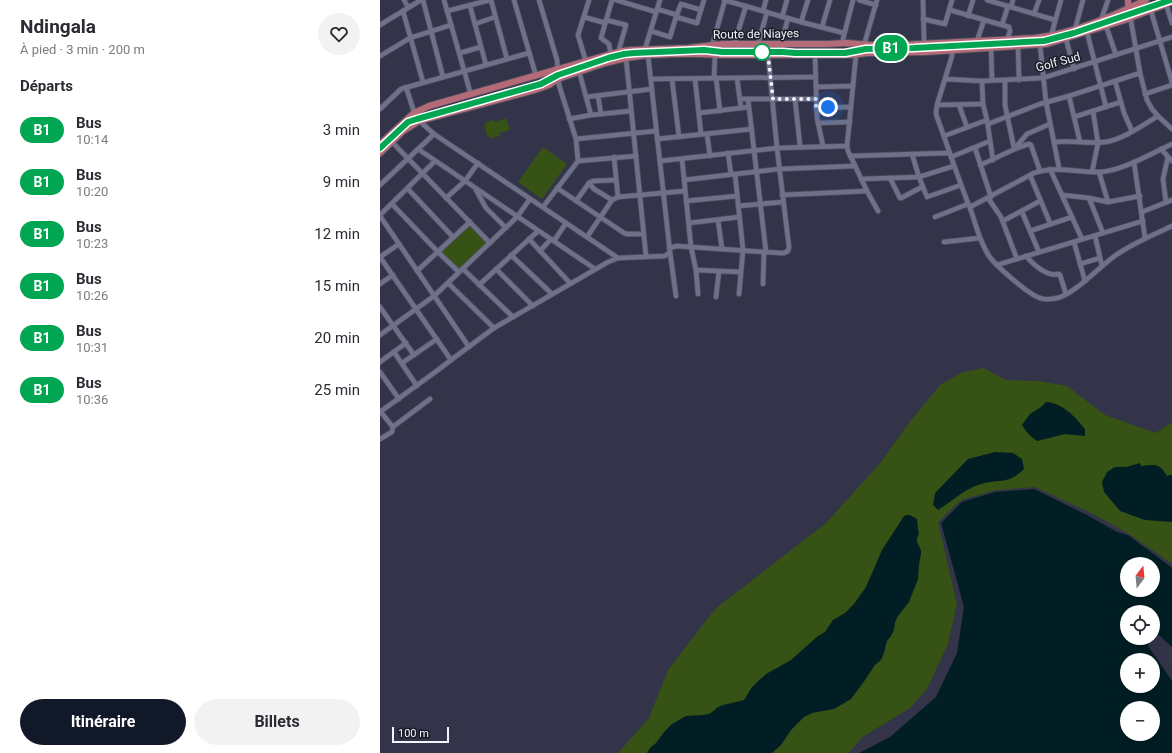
<!DOCTYPE html>
<html lang="fr">
<head>
<meta charset="utf-8">
<style>
	:root { --surface:#fff; --page:#f2f2f3; --text:#2b2b33; --muted:#7c7c81; --accent:#111827 }
	body { margin:0; font-family:Roboto,sans-serif; background:var(--page); color:var(--text); height:100vh; display:flex; flex-direction:column; font-size:15px; white-space:nowrap }
	* { box-sizing:border-box; margin:0 }
	p { font-size:13px; color:var(--muted) }
	.icon { flex:none; width:22px; height:22px; fill:none; stroke:currentColor; stroke-width:2; stroke-linecap:round; stroke-linejoin:round }
	.map { position:relative; flex:1; overflow:hidden }
	.side { display:flex; flex-direction:column; background:var(--surface); width:380px }
	.side>* { flex:none }
	.badge { padding:0 8px; border-radius:13px; font-size:14px; line-height:26px }
	.needle { width:26px; rotate:16deg }
	.fabs { position:absolute; left:740px; top:557px; display:grid; gap:8px }
	.fabs a { display:grid; place-items:center; width:40px; height:40px; border-radius:50%; background:var(--surface); box-shadow:0 4px 16px #0002; font-size:20px }
	.scale { position:absolute; left:12px; bottom:10px; width:57px; box-sizing:border-box; padding-left:4px; border:2px solid #f2f3fe; border-top:0; font-size:11px; line-height:14px; white-space:nowrap; color:#f2f3fe; -webkit-text-stroke:3px #1c1c26; paint-order:stroke }
	.you { position:absolute; width:20px; height:20px; margin:-10px; border:3px solid #fff; border-radius:50%; background:#1a73e8; box-shadow:0 0 0 6px #1a73e833 }
	.map>.badge { position:absolute; translate:-50% -50%; box-shadow:0 0 0 2px #fff }
	h2 { padding:0 20px; font-size:15px; line-height:36px }
	.round { display:grid; place-items:center; flex:none; width:42px; height:42px; border-radius:21px; background:var(--page) }
	.summary { display:flex; align-items:center; justify-content:space-between; height:68px; padding:0 20px }
	h1 { font-size:19px; font-weight:700; line-height:30px }
	.primary-button { display:flex; gap:8px; margin-top:auto; padding:8px 20px }
	.primary-button a { flex:1; height:46px; border-radius:24px; background:var(--accent); color:#fff; font-size:16px; font-weight:700; line-height:46px; text-align:center }
	.primary-button a+a { background:var(--page); color:var(--text) }
	ul { padding:0; list-style:none }
	li { display:flex; align-items:center; gap:12px; height:52px; padding:0 20px }
	li div { flex:1 }
	li b { display:block; font-size:15px }
	li em { font-style:normal }
	li .badge { min-width:44px; font-weight:700; text-align:center }
	main { display:flex; flex:1; min-height:0 }
	.map>svg:first-child { display:block }
</style>
</head>
<body>
<main>
<section class="side">
<div class="summary"><div><h1>Ndingala</h1><p>À pied · 3 min · 200 m</p></div><a class="round"><svg class="icon" aria-label="heart" viewBox="0 0 24 24"><path d="M12 20l-8-8c-3-5 5-10 8-4 3-6 11-1 8 4z"/></svg></a></div>
<h2>Départs</h2>
<ul>
<li><span class="badge" style="background:#00a651;color:#fff">B1</span><div><b>Bus</b><p>10:14</p></div><em>3 min</em></li>
<li><span class="badge" style="background:#00a651;color:#fff">B1</span><div><b>Bus</b><p>10:20</p></div><em>9 min</em></li>
<li><span class="badge" style="background:#00a651;color:#fff">B1</span><div><b>Bus</b><p>10:23</p></div><em>12 min</em></li>
<li><span class="badge" style="background:#00a651;color:#fff">B1</span><div><b>Bus</b><p>10:26</p></div><em>15 min</em></li>
<li><span class="badge" style="background:#00a651;color:#fff">B1</span><div><b>Bus</b><p>10:31</p></div><em>20 min</em></li>
<li><span class="badge" style="background:#00a651;color:#fff">B1</span><div><b>Bus</b><p>10:36</p></div><em>25 min</em></li>
</ul>
<div class="primary-button"><a>Itinéraire</a><a>Billets</a></div>
</section>
<div class="map">
<svg width="792" height="753" viewBox="0 0 792 753">
	<rect width="100%" height="100%" fill="#333349"/>
	<g fill="#365215">
		<path d="M126,118L130,130L119,133L120,136L110,139L109,136H107L104,125L106,124V122L114,120L115,122Z"/>
		<path d="M163,147L187,164L162,199L138,182Z"/>
		<path d="M89,225L107,243L79,270L61,252Z"/>
		<path d="M604,368L625,380L658,381L687,386L725,415L776,433L792,422V564L749,534L715,515L655,487L617,490L584,499L578,503L558,522L577,604L568,644L547,689L530,708L481,738L469,753H238L269,718L288,670L335,609L446,523L501,462L528,424L560,385L583,372Z"/>
	</g>
	<g fill="#001e24" fill-rule="evenodd">
		<path d="M666,402C683,403 695,417 705,429V436L685,434L657,441C650,436 646,432 642,425L650,414L661,407Z"/>
		<path d="M615,452L633,453L642,459L644,469C627,486 617,478 598,485C583,490 571,502 558,510L553,505L555,493L588,459Z"/>
		<path d="M760,463L761,466C774,465 779,462 787,476L789,475H792V522L765,520L740,511L724,492L722,482L727,472L735,467H746Z"/>
		<path d="M654,489L707,515L737,532L748,535L792,568V647L779,635H773V612H747V638H770L768,646L792,681V753H479L510,737L556,697L577,653L584,607L561,523L582,502L615,492ZM747,564H773V590H747ZM747,660H773V686H747ZM747,708H773V734H747Z"/>
		<path d="M527,515H530L537,519L538,530L539,533L537,538V542L541,550V554L539,565L538,579L529,602L518,616L515,622L514,630L511,636L507,641L504,653L501,660L495,665L485,680L471,699L454,709L432,713L424,717L411,730L401,745L392,753H267L270,748L276,743L284,732L292,724L306,716L323,715L329,714L332,712L338,707L343,705L364,700L372,687L386,674L411,660L438,636L445,632L453,620L465,613L474,604L486,587L502,550L524,516Z"/>
	</g>
	<g fill="none" stroke-linecap="round" stroke-linejoin="round">
		<g stroke="#4e4f61" stroke-width="6">
			<g id="minor">
				<path d="M24,0L28,7"/>
				<path d="M43,0L63,77"/>
				<path d="M64,0L91,95"/>
				<path d="M111,0L127,59"/>
				<path d="M134,0L156,76"/>
				<path d="M159,0L177,60L179,85L196,139L198,161L163,207"/>
				<path d="M236,0L276,12"/>
				<path d="M344,0L421,22L464,33"/>
				<path d="M479,0L496,5"/>
				<path d="M543,0L544,39L546,52"/>
				<path d="M607,0L675,20"/>
				<path d="M786,4L792,23"/>
				<path d="M90,6L106,65"/>
				<path d="M631,7L633,0"/>
				<path d="M277,9L297,15"/>
				<path d="M321,10L301,4L296,17L317,23L324,0"/>
				<path d="M570,10L629,27L630,31L627,40"/>
				<path d="M23,11L43,82"/>
				<path d="M67,11L110,0"/>
				<path d="M383,11L386,0"/>
				<path d="M771,11L792,82"/>
				<path d="M654,14L659,0"/>
				<path d="M750,15L760,73L767,100L772,109L778,116L792,129"/>
				<path d="M588,16L593,0"/>
				<path d="M204,17L225,23"/>
				<path d="M402,17L407,0"/>
				<path d="M543,19L565,24L572,0"/>
				<path d="M226,20L246,25L238,53"/>
				<path d="M721,20L728,0"/>
				<path d="M421,22L428,0"/>
				<path d="M95,24L115,17"/>
				<path d="M0,25L41,0"/>
				<path d="M622,25L628,6"/>
				<path d="M726,26L736,55"/>
				<path d="M442,27L450,0"/>
				<path d="M695,29L703,0"/>
				<path d="M271,31L290,37L296,17"/>
				<path d="M707,32L726,107"/>
				<path d="M671,36L681,0"/>
				<path d="M686,39L694,69"/>
				<path d="M597,41L604,20"/>
				<path d="M572,42V56L557,105L556,113L557,117C568,147 578,178 590,208C596,224 599,241 609,256C616,266 648,294 660,298C664,300 673,299 677,298C695,294 720,266 736,255C753,243 773,235 792,226"/>
				<path d="M462,43L473,0"/>
				<path d="M354,44L366,6"/>
				<path d="M378,44L387,12"/>
				<path d="M401,44L408,18"/>
				<path d="M484,45L497,0"/>
				<path d="M660,45L666,102L679,168"/>
				<path d="M332,46L345,0"/>
				<path d="M638,46L639,80"/>
				<path d="M611,48L612,80"/>
				<path d="M265,49L280,0"/>
				<path d="M80,53L101,47"/>
				<path d="M231,55L229,44L221,38L232,0"/>
				<path d="M435,55L437,118L443,146"/>
				<path d="M476,55L467,146L468,151L487,191L498,211"/>
				<path d="M0,56L30,38L71,25"/>
				<path d="M246,58L266,256"/>
				<path d="M206,62L198,35L209,0"/>
				<path d="M199,71L211,115"/>
				<path d="M334,78L335,55"/>
				<path d="M336,78L340,111"/>
				<path d="M357,78L361,108"/>
				<path d="M271,79L435,77"/>
				<path d="M292,79L299,137"/>
				<path d="M315,79L321,134"/>
				<path d="M565,79L602,81L663,78L792,37"/>
				<path d="M625,80V105L634,148"/>
				<path d="M602,81L603,104L607,120L613,160"/>
				<path d="M735,81L744,113L752,131"/>
				<path d="M26,87L36,118L54,134L238,258"/>
				<path d="M436,87L473,86"/>
				<path d="M765,94L792,85"/>
				<path d="M218,96L221,114"/>
				<path d="M689,96L700,142"/>
				<path d="M206,97L272,89"/>
				<path d="M360,99H436"/>
				<path d="M368,99L386,252"/>
				<path d="M415,99L420,146"/>
				<path d="M557,105L603,104"/>
				<path d="M579,105L587,127"/>
				<path d="M436,108L471,107"/>
				<path d="M0,109L21,89L149,53"/>
				<path d="M319,113L369,107"/>
				<path d="M694,117L741,102"/>
				<path d="M189,119L211,115L251,111"/>
				<path d="M438,123L470,122"/>
				<path d="M608,124L660,104L689,96L760,73"/>
				<path d="M327,134L330,156"/>
				<path d="M564,136L607,120"/>
				<path d="M196,139L276,131"/>
				<path d="M277,139L372,129"/>
				<path d="M12,142L110,243"/>
				<path d="M675,142C692,140 708,144 725,142C742,140 763,125 778,116"/>
				<path d="M595,148L611,197"/>
				<path d="M635,148L647,134L670,124"/>
				<path d="M38,149L215,269"/>
				<path d="M781,149L792,161"/>
				<path d="M348,153L351,174"/>
				<path d="M532,154L539,177L547,197L581,185"/>
				<path d="M470,156L569,153"/>
				<path d="M234,157L238,197"/>
				<path d="M571,157L610,141"/>
				<path d="M302,159L311,247L316,270L318,294"/>
				<path d="M198,161L256,156"/>
				<path d="M280,161L397,148L467,146"/>
				<path d="M754,162L765,238"/>
				<path d="M600,165C618,158 631,149 649,144L651,145L660,171"/>
				<path d="M670,169L702,239"/>
				<path d="M712,172L718,143L713,111"/>
				<path d="M719,172L728,202"/>
				<path d="M355,174L363,250L359,294"/>
				<path d="M650,175L670,223"/>
				<path d="M510,178L520,198H521L542,187"/>
				<path d="M481,179L539,177L574,166"/>
				<path d="M304,180L399,169L475,166"/>
				<path d="M209,183L214,189L232,200"/>
				<path d="M0,185L54,134"/>
				<path d="M177,188L244,233L247,234H264"/>
				<path d="M28,189L73,237"/>
				<path d="M96,190L106,208L126,228"/>
				<path d="M402,195L487,191"/>
				<path d="M682,195L709,198L728,202L760,196"/>
				<path d="M66,198L85,181L98,163"/>
				<path d="M608,198L621,217L637,259"/>
				<path d="M709,198L723,233"/>
				<path d="M196,201L209,183L213,181L236,180"/>
				<path d="M306,201L357,196"/>
				<path d="M786,202L783,179L788,157"/>
				<path d="M12,204L58,252L79,272"/>
				<path d="M358,206L403,202"/>
				<path d="M590,207L654,173C677,165 697,173 719,172C740,172 772,153 792,144"/>
				<path d="M642,212L659,252"/>
				<path d="M762,212L792,200"/>
				<path d="M0,215L55,161"/>
				<path d="M0,216L89,347"/>
				<path d="M555,217L588,204"/>
				<path d="M338,220L342,249"/>
				<path d="M623,221L660,201"/>
				<path d="M309,223L359,217"/>
				<path d="M650,231L692,217"/>
				<path d="M715,236L722,266"/>
				<path d="M207,237L232,200L238,197L305,191"/>
				<path d="M149,239L190,283"/>
				<path d="M174,241L186,223"/>
				<path d="M564,242L600,238"/>
				<path d="M694,242L705,281"/>
				<path d="M289,248L297,246L311,247L400,253H404L408,251L409,247L397,148L388,55"/>
				<path d="M160,251L171,239"/>
				<path d="M290,252L296,296"/>
				<path d="M131,255L172,294"/>
				<path d="M646,256C654,265 667,277 679,274L680,275L686,294"/>
				<path d="M0,257L71,360"/>
				<path d="M0,257L19,244"/>
				<path d="M700,264L720,258"/>
				<path d="M617,265L763,221"/>
				<path d="M83,269L133,317"/>
				<path d="M116,269L153,306"/>
				<path d="M316,270L361,272"/>
				<path d="M37,271L90,222"/>
				<path d="M68,283L114,328"/>
				<path d="M0,284L13,275"/>
				<path d="M383,284L384,252"/>
				<path d="M99,285L158,231"/>
				<path d="M336,297L339,271"/>
				<path d="M0,307L34,355"/>
				<path d="M0,335L54,296L137,217L150,199"/>
				<path d="M14,352L37,386"/>
				<path d="M0,362L26,343"/>
				<path d="M22,363L57,339"/>
				<path d="M0,372L19,399"/>
				<path d="M0,411L12,426H14L50,399"/>
				<path d="M0,412L58,370L71,360L114,328L228,262L238,258L285,256L290,252L268,55"/>
				<path d="M0,439L12,432L13,426"/>
			</g>
		</g>
		<g stroke="#4e4f61" stroke-width="8">
			<g id="major">
				<path d="M748,0L749,14"/>
				<path d="M0,144L34,113L49,106L242,51L252,50L308,48L343,44H447L467,43L491,45H520L655,38C694,33 731,17 766,0"/>
				<path d="M0,153L23,131L39,121L155,90L169,85L178,79L225,63L246,58L268,55L296,54H321L341,55H470L488,53L546,52L667,44L742,21L792,2"/>
			</g>
		</g>
		<use href="#minor" stroke="#6f7089" stroke-width="4.5"/>
		<use href="#major" stroke="#b56a78" stroke-width="6"/>
	</g>
	<g fill="none" stroke-linecap="round" stroke-linejoin="round">
		<g stroke="#fff" stroke-width="9">
			<path id="line" d="M0,148L28,122L37,119L161,84L178,75L228,58L244,54L254,53L324,50L342,52H403L415,53H465L486,49L534,48L664,41L694,33L791,0"/>
		</g>
		<use href="#line" stroke="#00a651" stroke-width="6"/>
		<path stroke="#f2f3fe" stroke-width="4" stroke-dasharray="0 7.2" d="M382,52L388,55L393,99H436V108L448,107"/>
	</g>
	<circle fill="#fff" stroke="#00a651" stroke-width="2" cx="382" cy="52" r="8"/>
	<g text-anchor="middle" dominant-baseline="central" stroke-width="3" stroke-linejoin="round" paint-order="stroke">
		<g font-size="12" fill="#f2f3fe" stroke="#1c1c26">
			<text transform="translate(376 34) rotate(-1)">Route de Niayes</text>
			<text transform="translate(678 62) rotate(-15)">Golf Sud</text>
		</g>
	</g>
</svg>
<div class="fabs">
<a><svg class="needle" viewBox="-14 -14 28 28"><path d="M0-13l5 13h-10z" fill="#e53935"/><path d="M0 13l5-13h-10z" fill="#7c7c81"/></svg></a>
<a><svg class="icon" aria-label="locate" viewBox="0 0 24 24"><circle cx="12" cy="12" r="6"/><path d="M12 2v4M12 18v4M2 12h4M18 12h4"/></svg></a>
<a>+</a>
<a>−</a>
</div>
<div class="scale">100 m</div>
<div class="you" style="left:448px;top:107px"></div>
<b class="badge" style="left:511px;top:48px;background:#00a651;color:#fff">B1</b>
</div>
</main>
</body>
</html>
